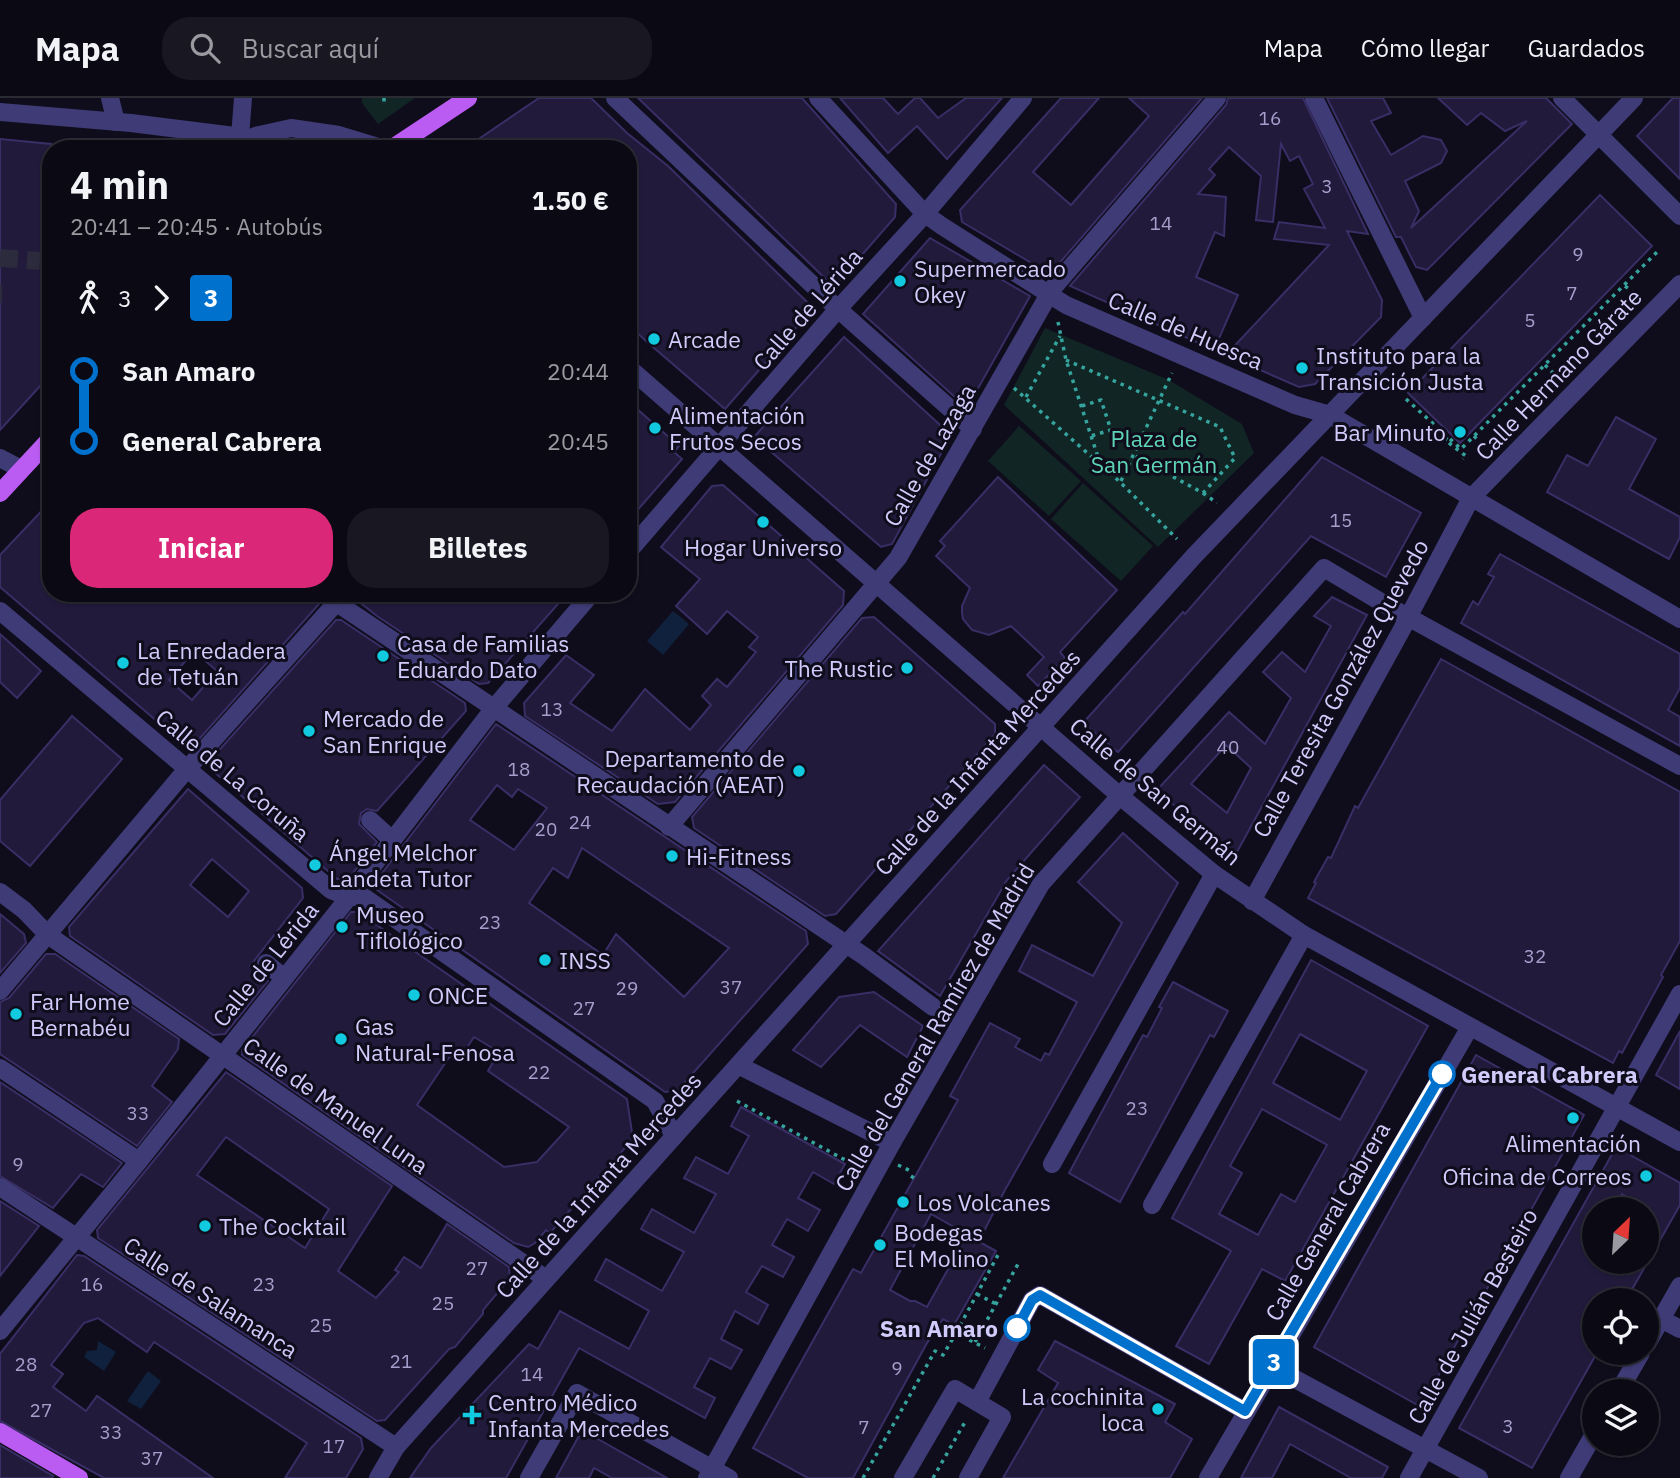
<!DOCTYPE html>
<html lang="es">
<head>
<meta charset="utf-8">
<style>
	:root { --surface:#0b0a14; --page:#191822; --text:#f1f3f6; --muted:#9a9aa0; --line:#2b2b34; --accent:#db2777 }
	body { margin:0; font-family:"IBM Plex Sans",sans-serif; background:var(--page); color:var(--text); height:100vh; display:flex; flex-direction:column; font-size:26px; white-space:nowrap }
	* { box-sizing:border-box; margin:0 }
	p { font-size:23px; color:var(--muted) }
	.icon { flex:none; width:38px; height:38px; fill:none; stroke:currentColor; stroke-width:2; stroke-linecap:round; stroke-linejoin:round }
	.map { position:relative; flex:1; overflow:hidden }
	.drawer { position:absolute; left:42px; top:42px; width:595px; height:462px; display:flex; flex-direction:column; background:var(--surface); border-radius:28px; box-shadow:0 2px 5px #0004,0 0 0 2px var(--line) }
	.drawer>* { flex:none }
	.badge { padding:0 14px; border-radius:5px; font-size:24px; line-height:46px }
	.needle { width:46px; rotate:25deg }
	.tools { position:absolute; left:1582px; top:1099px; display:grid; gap:14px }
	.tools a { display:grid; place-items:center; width:77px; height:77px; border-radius:50%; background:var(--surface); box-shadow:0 2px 5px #0004,0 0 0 2px var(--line); font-size:35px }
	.map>.badge { position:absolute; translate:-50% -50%; box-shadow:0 0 0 4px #fff }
	.legs { display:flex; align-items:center; gap:10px; height:77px; padding:0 28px; font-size:23px }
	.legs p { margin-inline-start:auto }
	.summary { display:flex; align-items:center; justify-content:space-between; height:119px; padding:0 28px }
	h1 { font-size:38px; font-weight:700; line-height:52px }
	.cta { display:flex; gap:14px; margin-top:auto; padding:14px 28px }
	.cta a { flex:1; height:80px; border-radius:28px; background:var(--accent); color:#fff; font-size:28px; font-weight:700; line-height:80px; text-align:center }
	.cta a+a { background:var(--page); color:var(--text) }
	ul { padding:0 28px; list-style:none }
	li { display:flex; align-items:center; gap:24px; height:70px; font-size:26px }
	li i { display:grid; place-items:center; width:10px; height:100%; margin:0 9px; background:currentColor }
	li i::after { content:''; width:18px; height:18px; margin:-9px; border:5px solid; border-radius:50%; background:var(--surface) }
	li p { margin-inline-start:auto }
	li:first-child i { background:linear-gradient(#0000 50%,currentColor 0) }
	li:last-child i { background:linear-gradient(currentColor 50%,#0000 0) }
	header { display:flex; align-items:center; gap:42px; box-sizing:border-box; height:98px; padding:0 35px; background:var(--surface); border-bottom:2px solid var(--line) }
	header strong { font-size:33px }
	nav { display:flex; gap:38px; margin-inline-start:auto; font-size:24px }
	.search { width:490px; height:63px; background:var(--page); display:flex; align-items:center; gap:18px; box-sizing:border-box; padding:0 24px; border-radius:28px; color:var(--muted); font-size:26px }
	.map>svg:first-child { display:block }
</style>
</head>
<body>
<header>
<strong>Mapa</strong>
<div class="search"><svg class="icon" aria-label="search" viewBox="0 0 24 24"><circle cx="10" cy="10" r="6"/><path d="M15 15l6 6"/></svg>Buscar aquí</div>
<nav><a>Mapa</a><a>Cómo llegar</a><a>Guardados</a></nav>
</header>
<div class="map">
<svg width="1680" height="1380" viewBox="0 0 1680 1380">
	<rect width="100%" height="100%" fill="#0f0d1b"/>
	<g fill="#102524">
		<path d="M362,0H415L378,26L362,5Z"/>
		<path d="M1045,230L1169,282L1242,326L1254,355L1158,449L1004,307Z"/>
		<path d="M1019,328L1081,383L1049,418L988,363Z"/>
		<path d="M1083,385L1153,448L1121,483L1051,421Z"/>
	</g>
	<g fill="#0f213d">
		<path d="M673,513L689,526L663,557L647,543Z"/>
		<path d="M98,1243L116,1254L104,1273L84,1259L87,1253L97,1252Z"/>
		<path d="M148,1273L161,1283L141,1311L127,1303Z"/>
	</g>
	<g fill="#211a3b" stroke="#392e65" stroke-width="2" fill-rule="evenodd">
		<path d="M539,0H591L627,35L668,68L809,206L808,216L725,311L646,243L632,230L633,227L628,223V184L637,174L628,167V51H464Z"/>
		<path d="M638,0H802L896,106L895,119L834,189Z"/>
		<path d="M840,0H883L898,16L915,0H920L938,20L966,0H1002L947,61L917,28L888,55Z"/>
		<path d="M1061,0H1099L1033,74L1071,107L1149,18L1129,0H1202L1050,176L962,124L960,112Z"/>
		<path d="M1228,0H1303L1368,136L1347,133L1382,202L1381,219L1315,286L1299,289L1226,257L1329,147L1274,141L1279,124L1325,130L1304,91L1313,86L1299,58L1290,63L1281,46L1273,124L1256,122L1261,78L1229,49L1209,71L1215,77L1198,96L1226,99L1224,138L1215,134L1196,179L1238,197L1214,252L1070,188L1226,7Z"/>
		<path d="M1327,0H1383L1391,15L1371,23L1391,57L1423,38L1441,42L1447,53L1441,65L1405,83L1419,113L1411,130L1527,23L1505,33L1481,15L1467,27L1438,0H1546L1572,26L1427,172L1416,169L1401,139H1396Z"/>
		<path d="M1673,0H1680V81L1637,38Z"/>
		<path d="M0,41L51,46V276L0,332Z"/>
		<path d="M1600,97L1652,148L1460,345L1408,295Z"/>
		<path d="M930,140L1030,198L967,310L863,216Z"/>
		<path d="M844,239L951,337L892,446L881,449L754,339Z"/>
		<path d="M628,303L679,348L674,354L682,361L628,423Z"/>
		<path d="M1616,319L1656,341L1629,391L1680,419V439L1669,461L1547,394L1567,357L1588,368Z"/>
		<path d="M1322,359L1421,415L1386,479L1311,438L1118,654L1083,625L1183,514L1185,516Z"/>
		<path d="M998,379L1117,492L1060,554L1065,560L1038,588L1027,577L1044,559L1011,528L989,537L972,532L963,521L962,515V508L970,490L936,458L945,448L940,443Z"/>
		<path d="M723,387L844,493L843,507L675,704L658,706L525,618L524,605L566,557L594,577L570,605L612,633L645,591L690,632L711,607L702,598L717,581L727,589L756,554L749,549L758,539L727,513L707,536L676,508L700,481L661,449L712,388Z"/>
		<path d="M51,403V495H311L312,501L319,506L193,648H186L0,489V457ZM194,553L217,573L192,602L169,582Z"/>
		<path d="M1500,456L1680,556V590L1668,612L1680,619V648L1461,525L1473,503L1478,507L1494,479L1488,476Z"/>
		<path d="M348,495H557L558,506L488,585L479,586L377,518Z"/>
		<path d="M1332,499L1367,517L1237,754L1208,738L1157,692L1229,614L1265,646L1291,600L1263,574L1282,554L1305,574L1331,528L1314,518ZM1226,647L1251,670L1227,715L1191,686Z"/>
		<path d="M874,519L995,626V636L836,816L825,818L694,730L692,719L862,520Z"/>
		<path d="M336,522H341L465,605L466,613L377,713L367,711L361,715L359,726L377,744L349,780L337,781L213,673L212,660Z"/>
		<path d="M0,536L41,573L17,600L0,584Z"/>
		<path d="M1441,561L1680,694V843L1661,877L1663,879L1622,955L1619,953L1613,965L1308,800L1316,785L1314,784L1328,759L1331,760L1355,708L1358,710Z"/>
		<path d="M72,618L122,661L30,768L0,743V702Z"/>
		<path d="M496,626L806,833L808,846L678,992L665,994L377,792L376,783ZM497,687L512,699L518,691L547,710L514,752L470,722ZM582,750L729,850L684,899L616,836L603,857L529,805L553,770L568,780Z"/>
		<path d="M1044,667L1080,699L1007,782L940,898L878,853Z"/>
		<path d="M188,691L302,790L303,800L250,868L268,883L225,936L213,937L70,838L69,829ZM212,761L249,793L228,819L190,787Z"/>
		<path d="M1123,735L1178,785L1005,1092L979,1143L931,1116L890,1192L910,1203H915L927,1209L967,1137L996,1153L954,1227L943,1221L927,1245L853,1380H808L753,1350L853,1171L861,1175L958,1002L950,998L990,925L1020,941L1015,949L1041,963L1045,955L1049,957L1077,904L1019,873L1032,847L1093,878L1122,825L1078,784Z"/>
		<path d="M351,814H358L627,1001L633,1041L550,1135L546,1132L535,1145L528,1149L514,1145L242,957V952ZM474,939L499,954L488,973L569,1029L537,1064L504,1069L417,1007L450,958L458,963Z"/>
		<path d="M0,816L24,836L26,845L0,875Z"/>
		<path d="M46,856H55L179,941L178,951L152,988L172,1004L137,1048L0,956V904L9,900Z"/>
		<path d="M1311,862L1428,928L1285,1183L1262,1171L1209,1266L1176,1248L1231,1153L1172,1120ZM1300,936L1367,973L1340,1022L1273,985ZM1262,1011L1327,1047L1295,1104L1281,1096L1258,1137L1219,1116L1242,1075L1230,1068Z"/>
		<path d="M1173,884L1228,913L1214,939L1210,937L1120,1104L1069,1075L1143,937L1147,939L1162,910L1159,909Z"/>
		<path d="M874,894L923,928L907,959L860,927L821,969L793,952L839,899Z"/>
		<path d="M1680,933V991L1656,977Z"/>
		<path d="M1476,957L1584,1017L1421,1309L1314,1249Z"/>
		<path d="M226,974L392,1088L338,1173L376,1200L399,1174L395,1172L404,1159L421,1170L447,1126L509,1169L510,1180L483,1212V1216L455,1249L449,1251L385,1322L377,1323L98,1140L97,1132ZM226,1039L329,1111L305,1150L197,1077Z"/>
		<path d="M0,984L122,1065L103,1089L81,1076L53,1110L0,1078Z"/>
		<path d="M741,1009L845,1066L834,1086L813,1074L798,1100L820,1112L808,1133L787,1121L772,1147L794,1159L783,1179L762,1168L746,1194L768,1207L758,1226L735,1213L721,1241L742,1252L731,1271L710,1260L694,1289L715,1300L705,1320L579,1250L506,1380H410L431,1350L529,1246L538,1251L560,1213L629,1251L649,1213L595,1182L606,1161L662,1193L684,1154L641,1131L652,1111L694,1135L716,1096L684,1080L696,1059L728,1076L749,1038L731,1028Z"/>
		<path d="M1616,1049L1680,1085V1107L1626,1202H1594V1260L1532,1370L1459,1330ZM1622,1096L1647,1110V1164H1594V1111H1614Z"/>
		<path d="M0,1103L39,1128L0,1178Z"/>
		<path d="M77,1157L84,1158L361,1340L363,1351L346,1380H285L307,1345L154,1244L147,1254L98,1220L84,1225L51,1267L63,1276L53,1289L86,1313L97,1298L213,1380H104L0,1323V1256Z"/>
		<path d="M1055,1243L1175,1306L1165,1324L1192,1341L1170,1380H1003L1058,1285L1038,1272Z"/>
		<path d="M1279,1309L1388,1369L1382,1380H1351L1290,1346L1272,1380H1241Z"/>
		<path d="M582,1332L667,1380H612L594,1370L589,1380H556Z"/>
		<path d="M0,1347L53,1378L52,1380H0Z"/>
	</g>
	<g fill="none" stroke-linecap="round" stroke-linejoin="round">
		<g stroke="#2c2a3d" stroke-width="18" stroke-dasharray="18 9" stroke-linecap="butt">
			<path d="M0,160L40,163"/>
			<path d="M0,196H2"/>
		</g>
		<g stroke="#36a49e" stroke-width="3.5" stroke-dasharray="3.5 5" stroke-linecap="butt">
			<path d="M384,0V8"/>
			<path d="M1625,188L1636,196"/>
			<path d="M1058,224L1066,262L1100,365"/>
			<path d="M1066,262L1220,329L1235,360L1203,395L1133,357"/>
			<path d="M1545,267L1556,278"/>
			<path d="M1014,290L1120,384L1177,441"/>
			<path d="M1026,299L1060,238"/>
			<path d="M1406,301L1461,351L1659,152"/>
			<path d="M1082,308L1101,302L1111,332L1091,338"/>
			<path d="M1429,332L1436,328"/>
			<path d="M1474,338L1486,350"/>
			<path d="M1447,339L1445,342L1466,358L1463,361"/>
			<path d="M1121,383L1172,275"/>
			<path d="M1203,395L1217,405"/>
			<path d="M737,1003L858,1069"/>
			<path d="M898,1067L913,1074"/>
			<path d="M911,1078L914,1080"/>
			<path d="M977,1196L996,1206"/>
			<path d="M956,1235L999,1155"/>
			<path d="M975,1244L1018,1166"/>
			<path d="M863,1380L935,1253L943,1257L956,1235L985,1250"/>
			<path d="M933,1380L965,1324"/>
		</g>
		<g stroke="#3e3b77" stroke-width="18">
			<path d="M110,0L116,24"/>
			<path d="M615,0L838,211L973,331"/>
			<path d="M818,0L925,116L942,128L1066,207L1295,307L1330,317L1680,521"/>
			<path d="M1314,0L1423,220"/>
			<path d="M1562,0L1680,118"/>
			<path d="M0,14L131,25L251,40L293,51"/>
			<path d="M255,38L291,30L339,37L385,51"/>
			<path d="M240,39L243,0"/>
			<path d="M628,269L1120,698L1214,776L1304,837L1680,1044"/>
			<path d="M0,360L21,371"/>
			<path d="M628,454L838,211L925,116L1023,0"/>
			<path d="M322,495L864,858L933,909"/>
			<path d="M0,513L331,792L349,799H364L655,1003L674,1038"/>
			<path d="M370,722L392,742"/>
			<path d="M669,729L898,460L1052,191L1217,0"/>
			<path d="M0,794L24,812L48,837L546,1181"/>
			<path d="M1252,803L1401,533L1471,400L1680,186"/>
			<path d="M266,865L284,880"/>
			<path d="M0,893L187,671L336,505"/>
			<path d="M738,967L892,1045"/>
			<path d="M0,970L139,1063"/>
			<path d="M1052,1066L1214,776"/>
			<path d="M0,1089L396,1349"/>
			<path d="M1152,1107L1304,837"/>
			<path d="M1661,1221L1680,1231"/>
			<path d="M0,1233L139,1063L349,799L494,610L592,495"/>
			<path d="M1647,1246L1680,1188"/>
			<path d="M1271,1268L1479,1380"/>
			<path d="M1619,1293L1641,1255"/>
			<path d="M977,1304L1032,1202L1040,1197L1245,1313"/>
			<path d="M378,1380L396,1349L1194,458L1634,0"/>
			<path d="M529,1380L577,1295L729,1380"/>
			<path d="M707,1380L892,1045L1041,786L1324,470L1386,507L1680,668"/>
			<path d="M903,1380L955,1291L1002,1319L968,1380"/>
			<path d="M1208,1380L1470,929"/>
			<path d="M1409,1380L1680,896"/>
			<path d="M1569,1380L1594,1336"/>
		</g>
		<g stroke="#ba5bf2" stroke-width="18">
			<path d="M391,51L468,0"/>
			<path d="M0,395L51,340"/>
			<path d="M0,1334L79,1380"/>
		</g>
	</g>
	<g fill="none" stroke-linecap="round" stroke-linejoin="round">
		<g stroke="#fff" stroke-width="16">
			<path id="line-1" d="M1017,1230L1032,1202L1040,1197L1245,1313L1442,976"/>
		</g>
		<use href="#line-1" stroke="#0072ce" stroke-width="10"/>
	</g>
	<g fill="#12cae0" stroke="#0f0d1b" stroke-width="2.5">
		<circle cx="900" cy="183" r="7"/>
		<circle cx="654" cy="241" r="7"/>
		<circle cx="1302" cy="270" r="7"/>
		<circle cx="655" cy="330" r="7"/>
		<circle cx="1460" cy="334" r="7"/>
		<circle cx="763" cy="424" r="7"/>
		<circle cx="383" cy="558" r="7"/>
		<circle cx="123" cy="565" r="7"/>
		<circle cx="907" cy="570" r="7"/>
		<circle cx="309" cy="633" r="7"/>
		<circle cx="799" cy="673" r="7"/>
		<circle cx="672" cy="758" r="7"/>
		<circle cx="315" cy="767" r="7"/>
		<circle cx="342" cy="829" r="7"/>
		<circle cx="545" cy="862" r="7"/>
		<circle cx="414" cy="897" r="7"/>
		<circle cx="16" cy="916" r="7"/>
		<circle cx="341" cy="941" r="7"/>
		<circle cx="1573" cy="1020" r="7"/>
		<circle cx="1646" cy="1078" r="7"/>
		<circle cx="903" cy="1104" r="7"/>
		<circle cx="205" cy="1128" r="7"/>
		<circle cx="880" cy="1147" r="7"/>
		<circle cx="1158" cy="1311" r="7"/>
		<path d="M468.5 1306.5h7v7h7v7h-7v7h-7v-7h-7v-7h7z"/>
	</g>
	<g fill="#fff" stroke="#0072ce" stroke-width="3.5">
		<circle cx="1442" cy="976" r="12"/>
		<circle cx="1017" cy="1230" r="12"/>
	</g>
	<g text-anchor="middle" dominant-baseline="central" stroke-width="6" stroke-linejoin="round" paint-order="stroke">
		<g font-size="19" fill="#a59fcb">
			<text x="1270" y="20">16</text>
			<text x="1327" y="88">3</text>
			<text x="1161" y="125">14</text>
			<text x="1578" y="156">9</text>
			<text x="1572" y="195">7</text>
			<text x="1530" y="222">5</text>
			<text x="1341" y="422">15</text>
			<text x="552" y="611">13</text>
			<text x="1228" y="649">40</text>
			<text x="519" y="671">18</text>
			<text x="580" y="724">24</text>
			<text x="546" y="731">20</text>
			<text x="490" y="824">23</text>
			<text x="1535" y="858">32</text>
			<text x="731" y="889">37</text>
			<text x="627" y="890">29</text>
			<text x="584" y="910">27</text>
			<text x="539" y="974">22</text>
			<text x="1137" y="1010">23</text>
			<text x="138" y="1015">33</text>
			<text x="18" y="1066">9</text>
			<text x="477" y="1170">27</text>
			<text x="92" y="1186">16</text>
			<text x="264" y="1186">23</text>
			<text x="443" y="1205">25</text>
			<text x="321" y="1227">25</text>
			<text x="401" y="1263">21</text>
			<text x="26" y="1266">28</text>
			<text x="897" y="1270">9</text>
			<text x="532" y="1276">14</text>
			<text x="41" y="1312">27</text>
			<text x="1508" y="1328">3</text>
			<text x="864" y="1329">7</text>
			<text x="111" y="1334">33</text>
			<text x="334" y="1348">17</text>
			<text x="152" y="1360">37</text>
		</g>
		<g font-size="23" fill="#d1cbfb" stroke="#0f0d1b" text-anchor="start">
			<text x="914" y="170">Supermercado<tspan x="914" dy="26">Okey</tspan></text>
			<text x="668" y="241">Arcade</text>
			<text x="1316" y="257">Instituto para la<tspan x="1316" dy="26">Transición Justa</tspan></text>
			<text x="669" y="317">Alimentación<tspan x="669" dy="26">Frutos Secos</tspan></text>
			<text x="1446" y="334" text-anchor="end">Bar Minuto</text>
			<text x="763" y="449" text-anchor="middle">Hogar Universo</text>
			<text x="397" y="545">Casa de Familias<tspan x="397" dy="26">Eduardo Dato</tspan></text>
			<text x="137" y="552">La Enredadera<tspan x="137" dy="26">de Tetuán</tspan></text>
			<text x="893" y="570" text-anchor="end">The Rustic</text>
			<text x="323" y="620">Mercado de<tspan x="323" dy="26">San Enrique</tspan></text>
			<text x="785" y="660" text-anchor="end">Departamento de<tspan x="785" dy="26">Recaudación (AEAT)</tspan></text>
			<text x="329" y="754">Ángel Melchor<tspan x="329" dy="26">Landeta Tutor</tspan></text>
			<text x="686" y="758">Hi-Fitness</text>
			<text x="356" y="816">Museo<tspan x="356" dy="26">Tiflológico</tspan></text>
			<text x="559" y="862">INSS</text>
			<text x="428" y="897">ONCE</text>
			<text x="30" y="903">Far Home<tspan x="30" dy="26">Bernabéu</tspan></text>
			<text x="355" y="928">Gas<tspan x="355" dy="26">Natural-Fenosa</tspan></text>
			<text x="1573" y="1045" text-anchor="middle">Alimentación</text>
			<text x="1632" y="1078" text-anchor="end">Oficina de Correos</text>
			<text x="917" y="1104">Los Volcanes</text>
			<text x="219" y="1128">The Cocktail</text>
			<text x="894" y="1134">Bodegas<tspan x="894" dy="26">El Molino</tspan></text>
			<text x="1144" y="1298" text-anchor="end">La cochinita<tspan x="1144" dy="26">loca</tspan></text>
			<text x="488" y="1304">Centro Médico<tspan x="488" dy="26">Infanta Mercedes</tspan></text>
		</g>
		<g font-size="23" fill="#d1cbfb" stroke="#0f0d1b">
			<text transform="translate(807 211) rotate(-49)">Calle de Lérida</text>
			<text transform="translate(1186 232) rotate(23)">Calle de Huesca</text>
			<text transform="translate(1558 276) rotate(-46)">Calle Hermano Gárate</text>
			<text transform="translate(929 357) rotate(-60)">Calle de Lazaga</text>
			<text transform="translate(1340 590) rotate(-61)">Calle Teresita González Quevedo</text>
			<text transform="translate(977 664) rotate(-48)">Calle de la Infanta Mercedes</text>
			<text transform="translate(233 677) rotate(40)">Calle de La Coruña</text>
			<text transform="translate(1156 693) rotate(40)">Calle de San Germán</text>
			<text transform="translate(265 866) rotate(-51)">Calle de Lérida</text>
			<text transform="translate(934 929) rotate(-60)">Calle del General Ramírez de Madrid</text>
			<text transform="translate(336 1007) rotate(35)">Calle de Manuel Luna</text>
			<text transform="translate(598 1087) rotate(-48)">Calle de la Infanta Mercedes</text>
			<text transform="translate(1327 1123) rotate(-60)">Calle General Cabrera</text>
			<text transform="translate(211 1199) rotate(33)">Calle de Salamanca</text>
			<text transform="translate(1472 1218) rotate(-61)">Calle de Julián Besteiro</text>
		</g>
		<g font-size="23" fill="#5ed4b7" stroke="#0f0d1b">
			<text x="1154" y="340">Plaza de<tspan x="1154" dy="26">San Germán</tspan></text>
		</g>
		<g font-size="23" font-weight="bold" fill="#d1cbfb" stroke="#0f0d1b" text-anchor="start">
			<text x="1461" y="976">General Cabrera</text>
			<text x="998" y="1230" text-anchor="end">San Amaro</text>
		</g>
	</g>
</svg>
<div class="tools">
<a><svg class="needle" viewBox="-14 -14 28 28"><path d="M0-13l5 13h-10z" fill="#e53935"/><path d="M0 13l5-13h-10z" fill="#9a9aa0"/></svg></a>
<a><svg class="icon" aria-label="locate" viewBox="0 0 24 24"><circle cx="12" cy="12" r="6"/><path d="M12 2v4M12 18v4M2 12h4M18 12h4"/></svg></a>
<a><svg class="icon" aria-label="layers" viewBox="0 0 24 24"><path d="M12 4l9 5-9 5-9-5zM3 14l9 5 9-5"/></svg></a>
</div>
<b class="badge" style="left:1274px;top:1264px;background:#0072ce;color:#fff">3</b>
<section class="drawer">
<div class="summary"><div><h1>4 min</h1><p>20:41 – 20:45 · Autobús</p></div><b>1.50 €</b></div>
<div class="legs"><svg class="icon" aria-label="walk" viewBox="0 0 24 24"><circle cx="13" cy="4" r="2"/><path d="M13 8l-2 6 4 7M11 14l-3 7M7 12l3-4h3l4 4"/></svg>3<svg class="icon" aria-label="forward" viewBox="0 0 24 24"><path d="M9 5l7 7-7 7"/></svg><b class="badge" style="background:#0072ce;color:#fff">3</b></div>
<ul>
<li><i style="color:#0072ce"></i><b>San Amaro</b><p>20:44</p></li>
<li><i style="color:#0072ce"></i><b>General Cabrera</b><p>20:45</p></li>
</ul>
<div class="cta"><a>Iniciar</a><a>Billetes</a></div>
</section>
</div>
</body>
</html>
